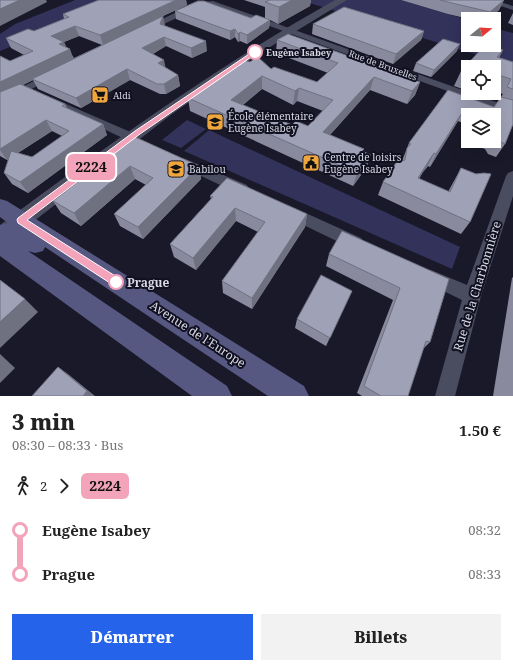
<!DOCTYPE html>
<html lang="fr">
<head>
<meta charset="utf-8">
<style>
	:root { --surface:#fff; --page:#f2f2f2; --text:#222; --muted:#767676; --accent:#2563eb }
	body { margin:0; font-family:"Noto Serif",serif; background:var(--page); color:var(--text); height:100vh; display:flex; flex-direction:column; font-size:15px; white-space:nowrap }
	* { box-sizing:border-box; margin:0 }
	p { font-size:13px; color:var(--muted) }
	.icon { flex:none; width:22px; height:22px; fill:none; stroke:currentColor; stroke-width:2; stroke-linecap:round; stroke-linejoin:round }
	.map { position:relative; height:396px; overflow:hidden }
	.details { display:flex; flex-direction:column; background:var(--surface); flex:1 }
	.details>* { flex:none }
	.badge { padding:0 8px; border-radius:6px; font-size:14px; line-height:26px }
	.needle { width:26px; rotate:72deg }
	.buttons { position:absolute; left:461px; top:12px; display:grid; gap:8px }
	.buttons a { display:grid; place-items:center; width:40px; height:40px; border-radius:0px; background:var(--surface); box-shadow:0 4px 16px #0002; font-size:20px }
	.map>.badge { position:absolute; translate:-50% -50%; box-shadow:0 0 0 2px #fff }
	.legs { display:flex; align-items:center; gap:6px; height:44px; padding:0 12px; font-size:13px }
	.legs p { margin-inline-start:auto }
	.head { display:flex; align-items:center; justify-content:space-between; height:68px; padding:0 12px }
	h1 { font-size:22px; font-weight:800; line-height:30px }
	.cta { display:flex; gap:8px; margin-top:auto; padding:8px 12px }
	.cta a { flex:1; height:46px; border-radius:0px; background:var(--accent); color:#fff; font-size:16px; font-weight:800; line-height:46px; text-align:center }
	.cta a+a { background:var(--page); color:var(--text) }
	ul { padding:0 12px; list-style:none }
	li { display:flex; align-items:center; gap:14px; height:44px; font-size:15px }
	li i { display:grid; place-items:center; width:6px; height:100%; margin:0 5px; background:currentColor }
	li i::after { content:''; width:10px; height:10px; margin:-5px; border:3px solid; border-radius:50%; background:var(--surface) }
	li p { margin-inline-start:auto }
	li:first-child i { background:linear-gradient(#0000 50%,currentColor 0) }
	li:last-child i { background:linear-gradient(currentColor 50%,#0000 0) }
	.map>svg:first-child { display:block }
</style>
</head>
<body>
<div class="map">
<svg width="513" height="396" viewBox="0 0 513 396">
	<rect width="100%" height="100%" fill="#191929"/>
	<g fill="#32325b">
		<path d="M75,0H124L0,51V34L15,24Z"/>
		<path d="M300,0H401L468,20V45H494V28L513,33V66Z"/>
		<path d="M187,120L206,129L181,148L162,140Z"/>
		<path d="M209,130L460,247L452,269L184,151Z"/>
	</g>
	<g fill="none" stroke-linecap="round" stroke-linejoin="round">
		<g fill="#4a4c5f" fill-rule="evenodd">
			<path d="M482,0H494L513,6V10Z"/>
			<path d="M213,1L513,108V115L212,5L200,7L149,31H143L142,29L195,3Z"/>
			<path d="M52,72L57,75L55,77L0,105V98Z"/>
			<path d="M50,97L135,134L137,137L135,140H127L46,102L45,100L46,98Z"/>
			<path d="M183,158L247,185L249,189L247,193L242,194L237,193L178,165L177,162L178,159Z"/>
			<path d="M513,171V196L481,296L455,396H435L462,300L425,282L423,277L425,272L431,270L467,285L506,176L508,173Z"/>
			<path d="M290,206L361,238L364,243L361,248L356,249L351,248L285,216L283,212L285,208Z"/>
		</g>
		<path fill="#4a4c5f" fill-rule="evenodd" d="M335,0H347L257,55L172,114L7,242L0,244V225C108,145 217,66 335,0Z"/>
		<path fill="#575882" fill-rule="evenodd" d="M0,199L7,201L304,386L309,396H268L45,247L43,251L35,253L28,251L227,386L232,396H192L0,256V225L8,223L0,217Z"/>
	</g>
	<g fill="#898a9d" fill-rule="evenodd">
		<path d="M99,0H186L187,5L163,16L164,25L207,51L192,58L166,46L153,54L166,68L178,75L180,86L166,94H160L130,80L81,108L38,89L33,80L23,85L65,104L67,108L103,124L107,135L28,193L12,184L4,173L9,159L7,160L0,156V56L10,61L24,55L11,48L6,38L34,31L64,19L63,14ZM79,36L102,45L74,58L66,47L64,42ZM52,131L62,136L32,157L18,153Z"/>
		<path d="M244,0H311L310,6L278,24L270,20L269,28L247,44L240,41L238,42L235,37L230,40L176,19L175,11L251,18H265V7Z"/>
		<path d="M401,0H504L499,10L489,19H469L448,14Z"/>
		<path d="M513,13V25L508,23Z"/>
		<path d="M313,24L424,31L421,40L393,64L312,34Z"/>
		<path d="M277,40L420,82L415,95L407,104L370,90L330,135L363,152L371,155L366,168L353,186L190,111L188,98L271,69L317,82L328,73L276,53ZM262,89L293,105L297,101L323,111L308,126L292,125L243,105Z"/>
		<path d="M485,45H488L503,50L499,58L513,62V124L505,144L496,157L488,154L485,149L474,145L476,141H494V115H468V125L458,121L430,167L428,166L423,172L419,179L448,192L461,168L476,174L484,173L491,174L470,222L461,234L378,195L383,182L396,163L402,161L409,143L448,90L494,107L503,94L494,91V67H468V91L454,86L461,71Z"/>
		<path d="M457,51L431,77L413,71L416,63Z"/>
		<path d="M135,137L199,166L201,179L143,239L120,226L114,214L146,185L135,179L81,226L61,213L53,201Z"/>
		<path d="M210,196L307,214L305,227L252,309L223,293L222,281L258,232L236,221L196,270L174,257L170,244L211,199Z"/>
		<path d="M329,254L449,279L430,342L423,349L408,396H362L357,393L393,300L326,266Z"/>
		<path d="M513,277V396H493L512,278Z"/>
		<path d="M352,291L326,346L295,328L297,319Z"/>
	</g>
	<g fill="#6f7180">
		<path d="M20,0H46L47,2L0,26V9Z"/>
		<path d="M176,0H186L187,5L163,16L165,25L161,33L103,45L100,35Z"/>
		<path d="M292,0H311L310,6L278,24L279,7Z"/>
		<path d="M504,0L499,10L489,19H487L490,12Z"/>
		<path d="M270,20L269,28L247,44V35Z"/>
		<path d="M75,26L79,36L64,42L68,50L70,49L74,60L32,79L33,80L0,96V82L51,36Z"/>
		<path d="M235,29V37L230,40V31Z"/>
		<path d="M424,31L421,40L393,64L396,54Z"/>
		<path d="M240,32V41L238,42V34Z"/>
		<path d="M164,37L166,46L145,58L142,48Z"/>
		<path d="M206,41L207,51L192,58L191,48Z"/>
		<path d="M460,44L457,51L431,77L434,70Z"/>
		<path d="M164,60L166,70L158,63Z"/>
		<path d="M127,69L130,80L81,108L76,98Z"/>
		<path d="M178,75L180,86L166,94L164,84Z"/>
		<path d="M262,76V89L232,113L231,100Z"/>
		<path d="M374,77L370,90L321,145L323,132Z"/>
		<path d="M420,82L415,95L407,104L412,91Z"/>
		<path d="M299,88L297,101L293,105L295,91Z"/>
		<path d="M465,108L458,121L430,167L436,154Z"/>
		<path d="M46,120L52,131L7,160L0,150V149Z"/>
		<path d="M103,124L107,135L28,193L20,182Z"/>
		<path d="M434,153L428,166L423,172L411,191L418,178L430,159Z"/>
		<path d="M371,155L366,168L353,186L357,173Z"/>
		<path d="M130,166L135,179L81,226L74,213Z"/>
		<path d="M199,166L201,179L143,239L138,227Z"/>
		<path d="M235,208L236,221L196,270L193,258Z"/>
		<path d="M307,214L305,227L252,309V298Z"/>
		<path d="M25,299L38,312L0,348V322Z"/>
		<path d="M0,354L15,368L0,383Z"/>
		<path d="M58,367L68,374L95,396H83Z"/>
	</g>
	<g fill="#9fa1b7" stroke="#6f7180" fill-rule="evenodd">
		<path d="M0,0H20L0,9Z"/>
		<path d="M99,0H176L100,35L75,26L51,36L64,42L59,44L70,49L0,82V56L10,61L33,51L6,38L28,29L34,31L69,17L63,14Z"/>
		<path d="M270,0H292L279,7L265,2Z"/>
		<path d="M440,0H504L490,12L452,3Z"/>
		<path d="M198,1H204L251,18L256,15L270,20L247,35L240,32L238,34L235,29L230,31L175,11Z"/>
		<path d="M344,7L424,31L396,54L313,24Z"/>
		<path d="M163,16L160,24L206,41L191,48L164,37L142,48L164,60L158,63L178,75L164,84H157L127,69L76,98L32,79Z"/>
		<path d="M288,34L420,82L412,91L374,77L323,132L364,149L362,151L371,155L357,173L188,98L244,60L250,62L254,59L259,58L271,69L274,67L317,82L338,63L277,40ZM262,76L295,91L299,88L333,100L308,126L296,121L292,125L231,100Z"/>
		<path d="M443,39L460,44L434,70L416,63Z"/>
		<path d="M485,45H488L503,50L497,57L513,62V89L507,87L511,79L495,74L494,75V67H468V74L461,71Z"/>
		<path d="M20,84L65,104L62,106L103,124L20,182L4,173L11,151L32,157L69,131L46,120L0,149V92Z"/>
		<path d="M448,90L494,107L501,97L513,100V124L505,144L497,140L494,137V115H483L465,108L436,154L434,153L430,159L418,178L450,192L461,168L476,174L484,173L491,174L470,222L383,182L396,163L405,160L407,148L411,144L409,143Z"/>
		<path d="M135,137L199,166L138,227L114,214L153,178L130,166L74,213L53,201Z"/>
		<path d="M227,178L307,214L252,298L222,281L265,222L235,208L193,258L170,244L213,197L210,196Z"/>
		<path d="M342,231L449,279L430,342L426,341L408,396H381L364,386L400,288L329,254Z"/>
		<path d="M321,275L352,291L330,338L297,319Z"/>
		<path d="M0,280L25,299L0,322Z"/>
		<path d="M58,367L87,391L83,396H32Z"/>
	</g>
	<path fill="#f3a4ba" stroke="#fff" d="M255,50L257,51V53L140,134L27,220L120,279L121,282L120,285L116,286L113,285L18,223L17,220L18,218L135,131Z"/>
	<defs>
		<g id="supermarket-square" transform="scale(0.9)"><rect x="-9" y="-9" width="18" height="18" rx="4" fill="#f0a63e" stroke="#101020"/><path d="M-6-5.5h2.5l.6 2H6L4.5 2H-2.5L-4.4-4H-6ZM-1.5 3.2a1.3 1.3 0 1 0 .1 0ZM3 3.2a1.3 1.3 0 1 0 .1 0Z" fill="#111"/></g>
		<g id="school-square" transform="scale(0.9)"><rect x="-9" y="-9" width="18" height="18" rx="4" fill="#f0a63e" stroke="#101020"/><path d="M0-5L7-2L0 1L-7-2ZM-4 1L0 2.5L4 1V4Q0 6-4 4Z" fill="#111"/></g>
		<g id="civic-square" transform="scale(0.9)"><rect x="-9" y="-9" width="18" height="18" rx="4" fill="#f0a63e" stroke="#101020"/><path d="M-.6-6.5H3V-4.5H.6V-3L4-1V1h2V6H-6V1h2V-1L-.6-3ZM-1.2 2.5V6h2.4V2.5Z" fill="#111"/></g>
	</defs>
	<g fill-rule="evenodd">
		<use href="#supermarket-square" x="100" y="95"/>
		<use href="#school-square" x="215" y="122"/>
		<use href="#civic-square" x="311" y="163"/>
		<use href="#school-square" x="176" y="169"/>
	</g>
	<g fill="#fff" stroke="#f3a4ba" stroke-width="2">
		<circle cx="255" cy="52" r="7"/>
		<circle cx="116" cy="282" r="7"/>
	</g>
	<g text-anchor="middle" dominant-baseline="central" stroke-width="4" stroke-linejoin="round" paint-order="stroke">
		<g font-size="9" font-weight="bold" fill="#d8d9e4" stroke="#101020" text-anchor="start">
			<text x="266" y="52">Eugène Isabey</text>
		</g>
		<g font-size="9" fill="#d8d9e4" stroke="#101020">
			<text transform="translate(383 65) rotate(20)">Rue de Bruxelles</text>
		</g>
		<g font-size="9" fill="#d8d9e4" stroke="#101020" text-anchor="start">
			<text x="113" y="95">Aldi</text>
		</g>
		<g font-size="10" fill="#d8d9e4" stroke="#101020" text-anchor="start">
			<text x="228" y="116">École élémentaire<tspan x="228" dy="12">Eugène Isabey</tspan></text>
			<text x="324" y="157">Centre de loisirs<tspan x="324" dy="12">Eugène Isabey</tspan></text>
			<text x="189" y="169">Babilou</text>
		</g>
		<g font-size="12" font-weight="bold" fill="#d8d9e4" stroke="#101020" text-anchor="start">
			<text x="127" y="282">Prague</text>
		</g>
		<g font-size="12" fill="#d8d9e4" stroke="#101020">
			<text transform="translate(477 286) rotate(-73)">Rue de la Charbonnière</text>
			<text transform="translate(198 334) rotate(33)">Avenue de l'Europe</text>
		</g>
	</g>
</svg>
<div class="buttons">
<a><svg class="needle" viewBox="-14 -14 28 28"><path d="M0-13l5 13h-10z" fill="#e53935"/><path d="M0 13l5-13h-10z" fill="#767676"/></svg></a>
<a><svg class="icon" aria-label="locate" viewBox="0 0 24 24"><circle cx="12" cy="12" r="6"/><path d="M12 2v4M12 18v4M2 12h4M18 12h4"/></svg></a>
<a><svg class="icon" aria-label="layers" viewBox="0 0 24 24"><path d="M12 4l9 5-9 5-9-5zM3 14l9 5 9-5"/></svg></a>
</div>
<b class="badge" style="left:91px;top:167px;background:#f3a4ba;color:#111">2224</b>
</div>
<section class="details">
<div class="head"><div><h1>3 min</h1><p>08:30 – 08:33 · Bus</p></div><b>1.50 €</b></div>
<div class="legs"><svg class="icon" aria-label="walk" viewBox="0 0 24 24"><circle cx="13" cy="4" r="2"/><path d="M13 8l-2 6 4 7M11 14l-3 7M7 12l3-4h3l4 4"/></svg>2<svg class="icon" aria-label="forward" viewBox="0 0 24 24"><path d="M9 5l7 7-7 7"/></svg><b class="badge" style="background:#f3a4ba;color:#111">2224</b></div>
<ul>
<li><i style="color:#f3a4ba"></i><b>Eugène Isabey</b><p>08:32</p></li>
<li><i style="color:#f3a4ba"></i><b>Prague</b><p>08:33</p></li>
</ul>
<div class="cta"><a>Démarrer</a><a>Billets</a></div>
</section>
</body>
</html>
